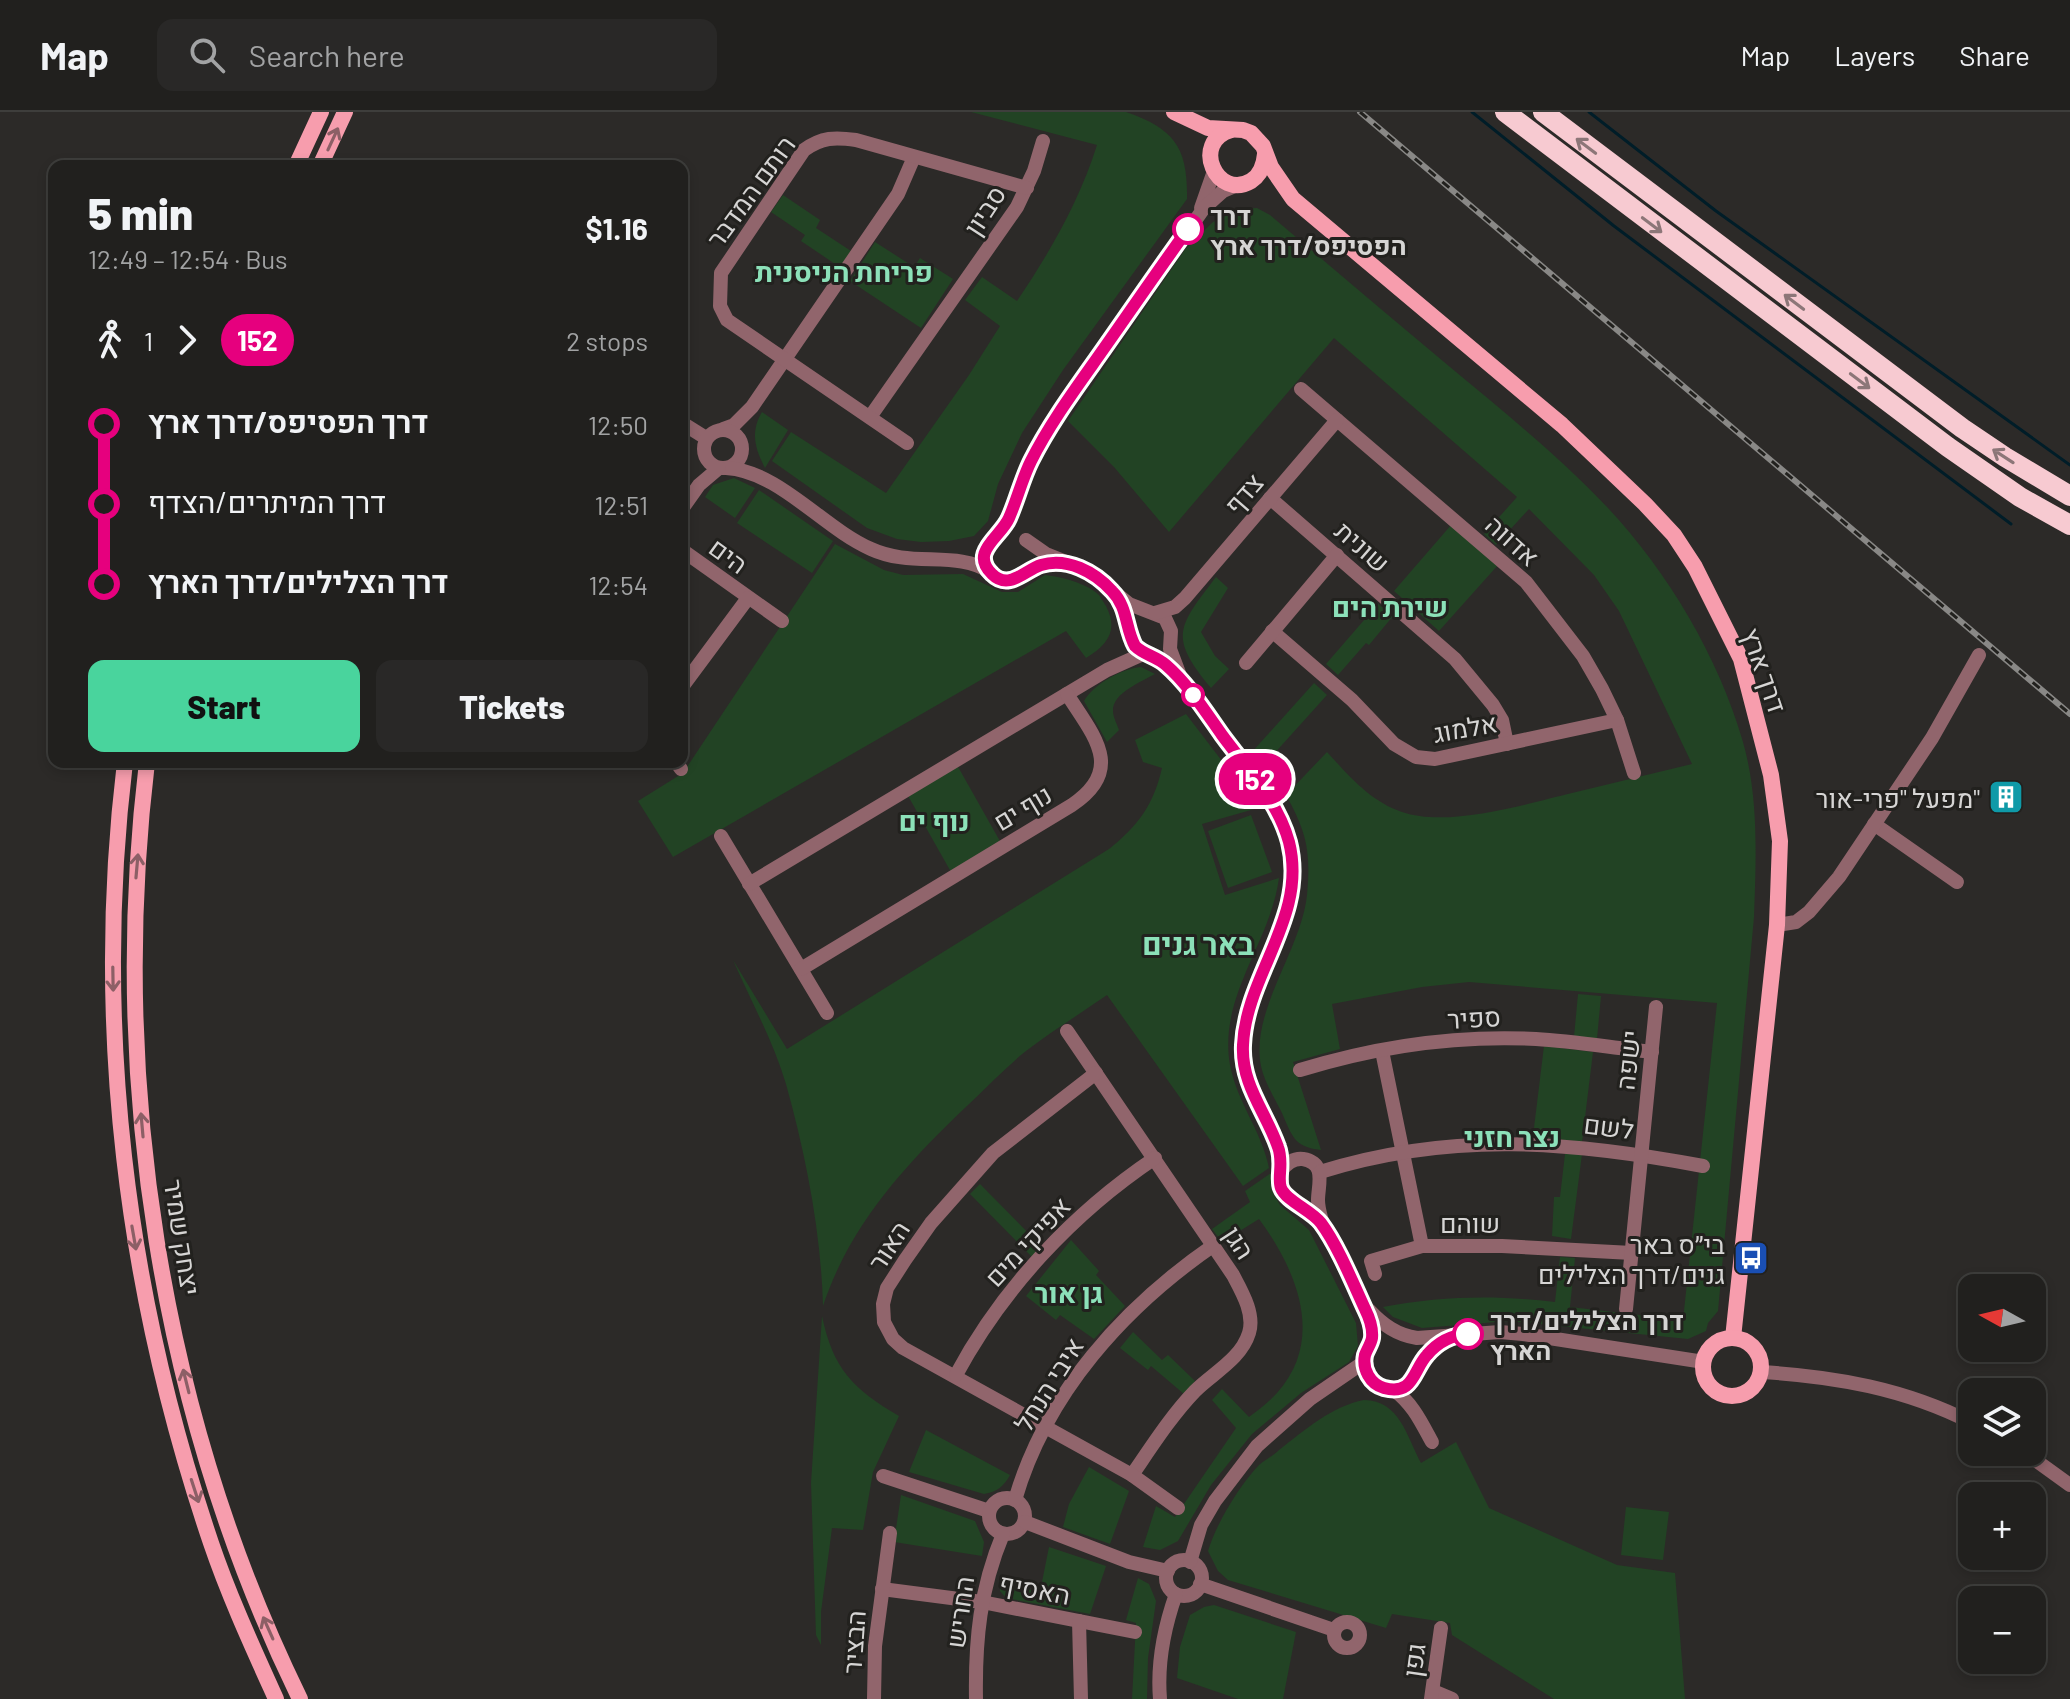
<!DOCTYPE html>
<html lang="en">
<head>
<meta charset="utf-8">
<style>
	:root { --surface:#21201e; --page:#292827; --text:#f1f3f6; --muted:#a2a3a4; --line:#3e3e3c; --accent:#49d49d }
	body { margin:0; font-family:Barlow,Heebo,sans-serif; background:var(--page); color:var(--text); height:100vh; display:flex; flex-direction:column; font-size:30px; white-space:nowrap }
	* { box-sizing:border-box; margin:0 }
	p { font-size:26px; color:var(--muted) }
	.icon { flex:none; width:44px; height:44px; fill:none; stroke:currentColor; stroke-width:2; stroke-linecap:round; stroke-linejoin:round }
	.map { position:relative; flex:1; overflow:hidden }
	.drawer { position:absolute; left:48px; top:48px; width:640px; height:608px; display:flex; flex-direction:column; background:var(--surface); border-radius:16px; box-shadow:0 4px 12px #0003,0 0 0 2px var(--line) }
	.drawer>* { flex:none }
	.badge { padding:0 16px; border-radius:26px; font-size:28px; line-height:52px }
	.needle { width:52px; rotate:278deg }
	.fabs { position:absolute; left:1958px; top:1162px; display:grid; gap:16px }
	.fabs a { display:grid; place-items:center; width:88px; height:88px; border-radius:16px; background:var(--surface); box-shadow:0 4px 12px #0003,0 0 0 2px var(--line); font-size:40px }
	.map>.badge { position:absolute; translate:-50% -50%; box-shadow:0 0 0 4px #fff }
	.legs { display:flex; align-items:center; gap:12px; height:88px; padding:0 40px; font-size:26px }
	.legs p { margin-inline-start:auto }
	.summary { display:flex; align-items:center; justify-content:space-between; height:136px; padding:0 40px }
	h1 { font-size:44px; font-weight:800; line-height:60px }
	.primary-button { display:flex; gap:16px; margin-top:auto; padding:16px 40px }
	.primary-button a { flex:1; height:92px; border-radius:16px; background:var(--accent); color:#111; font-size:32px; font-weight:800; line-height:92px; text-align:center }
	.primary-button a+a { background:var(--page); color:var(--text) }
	ul { padding:0 40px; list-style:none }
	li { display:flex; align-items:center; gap:28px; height:80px; font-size:30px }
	li i { display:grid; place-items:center; width:12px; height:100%; margin:0 10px; background:currentColor }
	li i::after { content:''; width:20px; height:20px; margin:-10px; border:6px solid; border-radius:50%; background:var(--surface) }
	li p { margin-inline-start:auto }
	li:first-child i { background:linear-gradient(#0000 50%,currentColor 0) }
	li:last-child i { background:linear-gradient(currentColor 50%,#0000 0) }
	header { display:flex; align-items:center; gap:48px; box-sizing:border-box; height:112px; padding:0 40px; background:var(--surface); border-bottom:2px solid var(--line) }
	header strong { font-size:38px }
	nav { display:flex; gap:44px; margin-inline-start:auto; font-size:28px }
	.search { width:560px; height:72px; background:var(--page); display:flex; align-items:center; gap:20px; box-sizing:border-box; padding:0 28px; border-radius:16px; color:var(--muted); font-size:30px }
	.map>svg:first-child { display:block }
</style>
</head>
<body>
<header>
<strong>Map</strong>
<div class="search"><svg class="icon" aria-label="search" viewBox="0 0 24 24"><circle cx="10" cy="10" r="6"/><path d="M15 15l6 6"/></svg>Search here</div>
<nav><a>Map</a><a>Layers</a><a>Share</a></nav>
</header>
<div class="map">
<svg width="2070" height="1587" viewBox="0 0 2070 1587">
	<rect width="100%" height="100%" fill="#2c2a28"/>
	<g fill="#224324">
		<path d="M971,0H1126C1175,17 1188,36 1187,87L1063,258L1022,321L998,372L988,409L974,424L949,429L921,430L897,427L867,416L772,349L791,320L886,381L969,263L1000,214L965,188L982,165L1017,189C1050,140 1079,90 1097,33Z"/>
		<path d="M783,83L820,108L816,116L851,139L841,156L801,129L805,123L771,100Z"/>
		<path d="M1257,96L1270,103C1330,154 1390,205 1450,255C1504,300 1560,345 1608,396C1668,460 1719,546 1743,630C1759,686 1756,748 1754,805L1718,1199L1708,1211L1706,1219L1688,1227L1509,1209L1422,1216L1393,1205L1383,1195C1441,1184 1496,1183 1555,1190L1560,1145L1575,1146L1570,1195L1683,1208L1717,891L1469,870L1422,875L1332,892L1340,937L1293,950L1321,1038C1293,1035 1292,1023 1281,999C1274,985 1264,969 1261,954C1250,899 1301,839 1307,783C1311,740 1307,721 1286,683L1327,640C1349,664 1370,689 1402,700C1448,716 1526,692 1572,681C1612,671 1652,662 1692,652L1619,499L1594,463L1529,397L1496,433L1484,422L1517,385L1334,226L1169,420L1114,355L1068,309L1186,136L1213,110L1240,97Z"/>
		<path d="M875,130L914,155L920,146L953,167L921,216L850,169Z"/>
		<path d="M762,300L788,318L765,356C755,337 750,320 762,300Z"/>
		<path d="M734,366L755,376L735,406L705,385L713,373Z"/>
		<path d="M759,378L833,429L812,461L737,411Z"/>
		<path d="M1452,412L1498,453L1439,519L1394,479Z"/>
		<path d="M835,432L884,458L903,463L963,462L1002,480H1018L1045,463C1062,465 1086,471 1099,483C1100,484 1105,493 1106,494C1119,519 1107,533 1086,546L1066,519L673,745L638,689L683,661Z"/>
		<path d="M1216,465L1228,476L1201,520L1215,544L1229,557L1211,576C1168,524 1178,515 1216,465Z"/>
		<path d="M1378,492L1393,504L1369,533L1366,531L1338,563L1326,552Z"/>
		<path d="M1141,555L1155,562C1143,569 1112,581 1113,599C1113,605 1117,612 1119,618L1107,630L1084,589C1094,572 1121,557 1141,555Z"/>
		<path d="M1314,571L1327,583L1264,653L1251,641Z"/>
		<path d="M1186,602L1258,696L1202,712L1225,783L1279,766C1270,832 1218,884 1230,953C1237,990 1262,1020 1269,1056L1243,1074L1107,883C1080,902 1052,919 1026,939C1006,955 987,975 968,993C907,1051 850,1112 823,1194C821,1120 806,1044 786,972C773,929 751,889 733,848L787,937L1109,737C1138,714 1154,692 1162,656L1143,650L1135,628Z"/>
		<path d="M957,653L1001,731L951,760L907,682Z"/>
		<path d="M1251,703L1272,760L1228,776L1208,719Z"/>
		<path d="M1578,882L1601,884L1597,927L1574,925Z"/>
		<path d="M1544,934L1593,940L1582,1030L1533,1024Z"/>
		<path d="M1565,1042H1582L1571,1127L1552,1124L1554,1085H1560Z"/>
		<path d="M1271,1061L1272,1079L1280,1093L1309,1118L1356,1211L1358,1234L1349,1250L1301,1281L1252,1322L1211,1373L1178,1429L1160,1438L1143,1435L1156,1394L1175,1405L1236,1316L1212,1288L1222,1277L1249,1305C1258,1298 1269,1290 1277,1281C1326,1227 1296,1157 1259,1107L1222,1130L1212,1117L1250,1090L1245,1079Z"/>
		<path d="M980,1072L1043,1136L1033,1146L970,1082Z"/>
		<path d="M1071,1128L1099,1159L1096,1163L1125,1194L1094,1227L1060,1203L1056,1208L1026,1184Z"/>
		<path d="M822,1204C833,1257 853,1277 899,1304L873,1360L863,1418L832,1416L821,1500V1533L816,1523L811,1371Z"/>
		<path d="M1133,1220L1162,1248L1168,1243L1195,1269L1184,1282L1151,1254L1148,1258L1120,1236Z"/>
		<path d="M1364,1288C1400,1289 1406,1323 1421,1351L1456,1330L1489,1396L1617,1453L1675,1461L1685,1587H1554L1452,1523L1450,1511L1392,1502L1386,1516L1228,1468L1218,1459L1208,1439C1216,1412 1239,1374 1259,1353C1265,1348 1273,1344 1279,1338C1305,1318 1332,1294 1364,1288Z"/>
		<path d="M926,1318L1010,1363C1004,1374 997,1380 984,1382L909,1360Z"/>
		<path d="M1089,1355L1129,1379L1110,1432L1063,1415L1069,1392Z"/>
		<path d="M901,1383L975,1409L984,1430L982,1444L894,1430Z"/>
		<path d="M1626,1395L1669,1400L1663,1448L1621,1443Z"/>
		<path d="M1049,1435L1106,1454L1090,1502L1006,1486L1000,1479V1471L1040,1480Z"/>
		<path d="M1138,1466L1149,1472L1156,1489L1148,1546L1147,1587H1132L1136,1511L1126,1508Z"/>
		<path d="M1214,1493L1296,1520L1283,1587H1238L1177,1566L1180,1535L1190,1503L1204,1495Z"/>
	</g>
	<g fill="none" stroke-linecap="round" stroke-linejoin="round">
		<g stroke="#001d28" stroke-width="3">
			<path d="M1472,0L1614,114L2011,412"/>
			<path d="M1589,0L1716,99L2070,353"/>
		</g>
		<g stroke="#91656c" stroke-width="14">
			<path d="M1201,96L1214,59"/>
			<path d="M1301,277L1526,470L1583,544L1602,577L1617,608L1634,661"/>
			<path d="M870,305L1017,95L1034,59L1043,29"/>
			<path d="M682,311L706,326"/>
			<path d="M723,317L734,313L752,295L898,82L914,45"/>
			<circle cx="723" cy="337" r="19"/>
			<path d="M907,331L727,208L720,194L721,161L804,38C822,25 835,25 856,28L1027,76"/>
			<path d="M726,356C779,359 823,416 871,437C912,456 957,438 990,460"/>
			<path d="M1270,386L1455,547L1493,593L1502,608L1507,632"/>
			<path d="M682,397L699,373L719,356"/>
			<path d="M1026,428L1046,442L1076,454L1098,467L1129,492L1165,506L1171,519L1170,537L1179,561"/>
			<path d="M682,438L782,509"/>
			<path d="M1071,452L1042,453L1019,466L1004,469L990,461L986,453L985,440L988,431L1005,414L1030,351L1059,302L1204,96L1223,79L1237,73"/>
			<path d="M1114,480L1126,503L1135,534C1144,543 1156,544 1166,553C1188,572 1205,599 1223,623C1247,657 1278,690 1289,731C1308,806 1245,863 1242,935C1241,974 1268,1001 1279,1037C1283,1051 1276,1066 1282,1078C1287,1089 1302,1092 1310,1100C1325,1114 1333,1133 1342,1151C1351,1170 1366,1190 1371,1211C1376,1232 1350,1262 1381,1275C1411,1287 1413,1261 1425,1245C1432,1236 1443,1229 1453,1223"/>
			<path d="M1155,501L1175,495L1185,486L1337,308"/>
			<path d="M1272,519L1352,588L1394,632L1416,645L1435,647L1617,608"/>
			<path d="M1246,551L1337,443"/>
			<path d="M682,575L748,486"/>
			<path d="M676,650L681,657"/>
			<path d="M1874,712L1957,770"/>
			<path d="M721,724L827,901"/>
			<path d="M749,772L1107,558L1145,541"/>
			<path d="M1777,813L1796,810L1809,800L1839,765L1932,626L1979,543"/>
			<path d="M801,857L1072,693C1126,657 1093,623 1067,582"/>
			<path d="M1067,919L1233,1163C1242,1180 1255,1202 1249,1221C1241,1247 1213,1261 1195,1279C1171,1304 1152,1334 1132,1363"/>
			<path d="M1382,939L1422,1134"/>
			<path d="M1300,958C1375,935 1457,923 1536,927C1574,929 1613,936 1652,940"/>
			<path d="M1096,961L993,1041L931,1111L905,1148L887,1176L883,1192L884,1210L893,1227L903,1236L1132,1363L1178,1396"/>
			<path d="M1282,1058C1287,1051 1294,1046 1303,1047C1327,1051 1318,1073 1318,1088C1318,1097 1321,1105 1323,1113"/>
			<path d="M1320,1060C1451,1019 1570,1029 1703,1054"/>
			<path d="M1375,1162L1371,1149L1422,1134H1502L1632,1141"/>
			<path d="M1626,1197L1656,895"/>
			<path d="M1369,1198C1383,1213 1397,1223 1417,1226L1500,1220L1523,1222L1704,1250"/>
			<path d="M1760,1260C1834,1264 1906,1277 1972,1311"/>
			<path d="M956,1263C1002,1177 1073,1101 1155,1046"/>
			<path d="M1394,1278C1413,1292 1421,1310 1432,1330"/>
			<path d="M2024,1340L2070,1373"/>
			<path d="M883,1364L989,1399"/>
			<circle cx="1007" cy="1404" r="18"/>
			<path d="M1015,1388C1046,1281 1124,1195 1214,1133"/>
			<path d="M1025,1410L1129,1450L1168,1459"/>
			<circle cx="1184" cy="1466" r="18"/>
			<path d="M1190,1450L1201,1413L1215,1389L1257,1334L1310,1287L1364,1250"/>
			<path d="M1200,1472L1334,1518"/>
			<path d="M882,1477L982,1490L1135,1520"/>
			<path d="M1079,1509L1081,1587"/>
			<circle cx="1347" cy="1523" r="13"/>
			<path d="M1433,1579L1452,1587"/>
			<path d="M874,1587L875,1534L890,1421"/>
			<path d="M976,1587C975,1528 980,1477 1003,1422"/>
			<path d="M1160,1587C1157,1551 1164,1516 1176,1482"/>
			<path d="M1431,1587L1441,1516"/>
		</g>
		<g stroke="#f79dad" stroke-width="16">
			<path d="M1174,0L1208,16L1243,18L1251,21L1263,34L1271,55L1293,87L1562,313L1645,392L1674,423L1695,455L1741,547L1771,663L1780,729L1777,813L1733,1226"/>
			<path d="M1231,18C1190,30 1217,89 1251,69C1261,63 1264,53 1265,42"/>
			<path d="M296,54L321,0"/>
			<path d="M320,54L345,0"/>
			<path d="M125,650C93,914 126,1180 211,1431C229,1484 253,1536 276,1587"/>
			<path d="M147,650C109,966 160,1301 300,1587"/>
			<circle cx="1732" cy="1255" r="29"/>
		</g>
		<g stroke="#f7cad1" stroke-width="20">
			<path d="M1505,0L1948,335L2020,385L2070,413"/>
			<path d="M1543,0L1962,316L2005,345L2070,384"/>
		</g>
		<g stroke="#898886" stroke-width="6">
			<path id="rail" d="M1360,0L2070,602"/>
		</g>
		<use href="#rail" stroke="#22211e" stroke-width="3" stroke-dasharray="9" stroke-linecap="butt"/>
	</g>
	<defs><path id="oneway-shaft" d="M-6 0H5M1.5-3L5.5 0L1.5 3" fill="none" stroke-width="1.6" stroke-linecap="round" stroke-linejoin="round" transform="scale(2)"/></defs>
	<g stroke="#8c5f66">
		<use href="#oneway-shaft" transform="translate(333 27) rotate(-65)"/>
		<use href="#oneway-shaft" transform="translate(137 754) rotate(-85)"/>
		<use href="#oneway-shaft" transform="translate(113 867) rotate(89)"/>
		<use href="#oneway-shaft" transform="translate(142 1013) rotate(-95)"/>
		<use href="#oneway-shaft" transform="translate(134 1126) rotate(80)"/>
		<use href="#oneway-shaft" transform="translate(186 1269) rotate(-104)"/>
		<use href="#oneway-shaft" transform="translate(195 1379) rotate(72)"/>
		<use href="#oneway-shaft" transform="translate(268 1516) rotate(-114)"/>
	</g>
	<g stroke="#8c7678">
		<use href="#oneway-shaft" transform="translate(1586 34) rotate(-143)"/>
		<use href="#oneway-shaft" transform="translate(1652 113) rotate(37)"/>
		<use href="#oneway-shaft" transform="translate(1794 190) rotate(-143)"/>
		<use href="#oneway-shaft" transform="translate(1860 269) rotate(37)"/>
		<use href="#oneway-shaft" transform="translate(2003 344) rotate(-147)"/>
	</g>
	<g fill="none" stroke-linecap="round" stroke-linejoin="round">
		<g stroke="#fff" stroke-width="18">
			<path id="line-1" d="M1188,117C1156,161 1125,207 1093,252C1071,283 1048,315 1031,349C1022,367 1017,388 1009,406C1001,425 969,440 992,462C1009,479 1025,458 1041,453C1067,445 1095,460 1112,479C1128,495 1125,516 1135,534C1144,543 1156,544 1166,553C1188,572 1205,599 1222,623C1247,657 1278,689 1289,730C1308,805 1246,862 1243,933C1241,973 1266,1000 1278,1035C1284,1051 1277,1066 1281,1076C1286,1089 1311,1098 1321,1111C1338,1134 1353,1171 1365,1197C1370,1207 1373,1216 1372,1226C1371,1232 1367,1237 1365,1243C1362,1257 1370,1272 1384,1276C1414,1284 1413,1258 1427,1243C1438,1230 1451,1223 1468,1222"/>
		</g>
		<use href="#line-1" stroke="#e6007e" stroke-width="12"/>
	</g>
	<defs>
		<g id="building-square" transform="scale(1.8)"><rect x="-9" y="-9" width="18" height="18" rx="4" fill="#0f9aa8" stroke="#22211e"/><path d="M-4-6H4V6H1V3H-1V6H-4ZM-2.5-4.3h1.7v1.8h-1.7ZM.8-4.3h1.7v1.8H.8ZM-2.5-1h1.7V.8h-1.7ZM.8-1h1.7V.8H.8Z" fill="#fff"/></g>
		<g id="bus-square" transform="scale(1.8)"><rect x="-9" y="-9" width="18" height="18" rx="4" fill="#1a4fb4" stroke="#22211e"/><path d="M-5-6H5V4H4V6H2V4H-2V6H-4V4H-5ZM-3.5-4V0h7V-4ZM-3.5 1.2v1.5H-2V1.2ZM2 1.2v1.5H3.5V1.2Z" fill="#fff"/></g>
	</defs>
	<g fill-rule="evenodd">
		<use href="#building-square" x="2006" y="685"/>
		<use href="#bus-square" x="1751" y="1146"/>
	</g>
	<g fill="#fff" stroke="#e6007e" stroke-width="4">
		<circle cx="1188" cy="117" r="14"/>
		<circle cx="1193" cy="583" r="10"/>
		<circle cx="1468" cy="1222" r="14"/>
	</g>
	<g text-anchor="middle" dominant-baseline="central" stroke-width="6" stroke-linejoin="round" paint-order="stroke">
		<g font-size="26" fill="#d6d5d4" stroke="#22211e">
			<text transform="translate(750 79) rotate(-54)">רותם המדבר</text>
			<text transform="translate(984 98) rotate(-57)">סביון</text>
			<text transform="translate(1243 381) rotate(-49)">צדף</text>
			<text transform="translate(1513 428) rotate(42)">אדווה</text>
			<text transform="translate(1363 434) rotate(41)">שונית</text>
			<text transform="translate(729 443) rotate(36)">הים</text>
			<text transform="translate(1765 558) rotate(71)">דרך ארץ</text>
			<text transform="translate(1465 615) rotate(-10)">אלמוג</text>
			<text transform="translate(1022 695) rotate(-31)">נוף ים</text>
			<text transform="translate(1474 905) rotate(-3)">ספיר</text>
			<text transform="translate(1627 948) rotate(-84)">ישפה</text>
			<text transform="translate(1609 1014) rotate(7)">לשם</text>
			<text x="1470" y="1110">שוהם</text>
			<text transform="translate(183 1125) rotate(81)">יצחק שמיר</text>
			<text transform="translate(1027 1129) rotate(-47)">אפיקי מים</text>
			<text transform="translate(1240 1130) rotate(57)">הגן</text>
			<text transform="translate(888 1133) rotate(-57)">האור</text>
			<text transform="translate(1048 1272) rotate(-58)">איבי הנחל</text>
			<text transform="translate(1035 1476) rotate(11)">האסיף</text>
			<text transform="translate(959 1500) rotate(-82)">החריש</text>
			<text transform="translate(853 1530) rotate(-86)">הבציר</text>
			<text transform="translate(1413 1548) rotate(-82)">גפן</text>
		</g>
		<g font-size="26" font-weight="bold" fill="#d6d5d4" stroke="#22211e" text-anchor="start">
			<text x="1210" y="102">דרך<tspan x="1210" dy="30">הפסיפס/דרך ארץ</tspan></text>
			<text x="1490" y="1207">דרך הצלילים/דרך<tspan x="1490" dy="30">הארץ</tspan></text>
		</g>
		<g font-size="26" fill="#d6d5d4" stroke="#22211e" text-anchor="end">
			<text x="1980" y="685">מפעל "פרי-אור"</text>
			<text x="1725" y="1131">בי״ס באר<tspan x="1725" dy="30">גנים/דרך הצלילים</tspan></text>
		</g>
		<g font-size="28" font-weight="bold" fill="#8ce1b9" stroke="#22211e">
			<text x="844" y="159">פריחת הניסנית</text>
			<text x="1390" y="494">שירת הים</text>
			<text x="934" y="708">נוף ים</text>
			<text x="1512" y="1024">נצר חזני</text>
			<text x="1069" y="1180">גן אור</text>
		</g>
		<g font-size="30" font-weight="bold" fill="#8ce1b9" stroke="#22211e">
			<text x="1198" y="831">באר גנים</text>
		</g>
	</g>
</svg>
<div class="fabs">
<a><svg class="needle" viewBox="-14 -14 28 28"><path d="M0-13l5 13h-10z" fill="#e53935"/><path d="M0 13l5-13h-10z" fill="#a2a3a4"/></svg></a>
<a><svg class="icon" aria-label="layers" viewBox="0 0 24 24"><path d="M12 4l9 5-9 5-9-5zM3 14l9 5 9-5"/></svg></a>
<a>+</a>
<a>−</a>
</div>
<b class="badge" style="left:1255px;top:667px;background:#e6007e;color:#fff">152</b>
<section class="drawer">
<div class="summary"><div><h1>5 min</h1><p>12:49 – 12:54 · Bus</p></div><b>$1.16</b></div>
<div class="legs"><svg class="icon" aria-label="walk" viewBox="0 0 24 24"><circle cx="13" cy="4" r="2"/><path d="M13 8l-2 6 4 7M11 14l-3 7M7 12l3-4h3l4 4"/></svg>1<svg class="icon" aria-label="forward" viewBox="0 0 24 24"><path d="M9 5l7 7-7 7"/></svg><b class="badge" style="background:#e6007e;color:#fff">152</b><p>2 stops</p></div>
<ul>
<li><i style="color:#e6007e"></i><b>דרך הפסיפס/דרך ארץ</b><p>12:50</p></li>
<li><i style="color:#e6007e"></i><span>דרך המיתרים/הצדף</span><p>12:51</p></li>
<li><i style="color:#e6007e"></i><b>דרך הצלילים/דרך הארץ</b><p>12:54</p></li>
</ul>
<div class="primary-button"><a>Start</a><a>Tickets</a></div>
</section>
</div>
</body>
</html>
